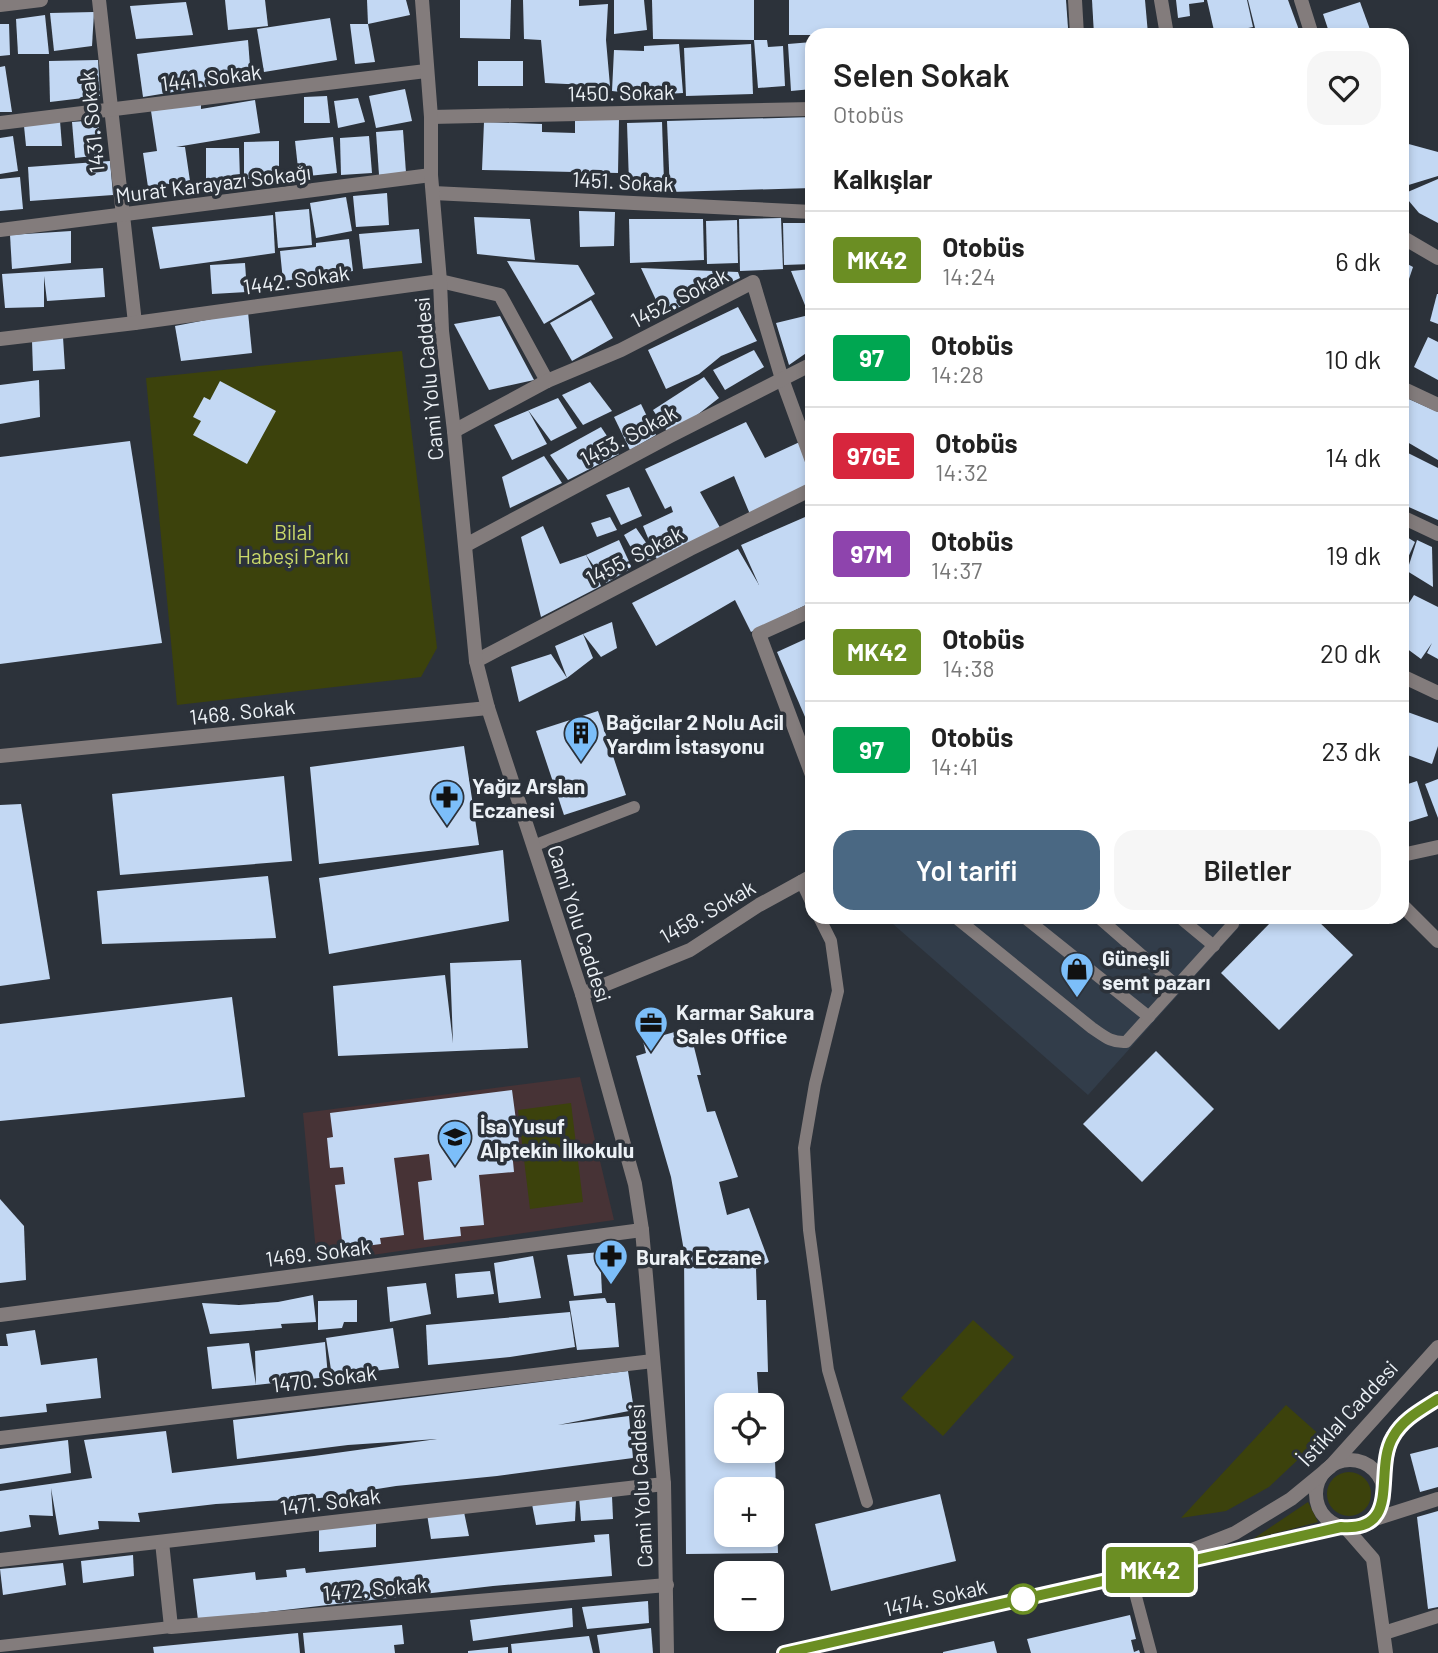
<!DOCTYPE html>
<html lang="tr">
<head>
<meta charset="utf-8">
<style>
	:root { --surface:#fff; --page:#f6f6f6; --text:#222; --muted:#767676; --line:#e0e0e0; --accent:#4a6883 }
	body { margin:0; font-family:Barlow,sans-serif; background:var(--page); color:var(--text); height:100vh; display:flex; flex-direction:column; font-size:26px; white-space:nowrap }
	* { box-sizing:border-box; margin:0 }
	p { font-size:23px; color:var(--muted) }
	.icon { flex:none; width:38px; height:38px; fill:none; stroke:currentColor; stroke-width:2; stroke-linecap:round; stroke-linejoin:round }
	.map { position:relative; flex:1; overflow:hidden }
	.drawer { position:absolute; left:805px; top:28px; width:604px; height:896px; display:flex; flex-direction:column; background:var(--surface); border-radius:21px; box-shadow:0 4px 10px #0003 }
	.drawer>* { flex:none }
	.badge { padding:0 14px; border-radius:5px; font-size:24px; line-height:46px }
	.fabs { position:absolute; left:714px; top:1393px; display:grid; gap:14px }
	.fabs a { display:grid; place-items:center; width:70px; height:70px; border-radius:14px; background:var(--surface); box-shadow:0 4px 10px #0003; font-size:35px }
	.map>.badge { position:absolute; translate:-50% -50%; box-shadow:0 0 0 4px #fff }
	h2 { padding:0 28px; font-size:26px; line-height:63px }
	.round { display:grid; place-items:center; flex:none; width:74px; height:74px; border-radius:21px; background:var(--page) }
	.summary { display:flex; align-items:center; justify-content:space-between; height:119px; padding:0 28px }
	h1 { font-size:33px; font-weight:600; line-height:52px }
	.cta { display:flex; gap:14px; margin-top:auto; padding:14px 28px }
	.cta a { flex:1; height:80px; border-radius:21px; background:var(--accent); color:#fff; font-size:28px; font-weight:600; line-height:80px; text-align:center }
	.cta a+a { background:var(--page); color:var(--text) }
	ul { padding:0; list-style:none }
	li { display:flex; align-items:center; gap:21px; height:98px; padding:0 28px; border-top:2px solid var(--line) }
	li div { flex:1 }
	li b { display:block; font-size:26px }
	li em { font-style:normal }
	li .badge { min-width:77px; font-weight:700; text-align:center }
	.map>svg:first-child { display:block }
</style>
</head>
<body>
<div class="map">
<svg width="1438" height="1653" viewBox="0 0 1438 1653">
	<rect width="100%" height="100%" fill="#2c323a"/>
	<path fill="#323d4a" d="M885,917H1248L1088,1095Z"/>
	<path fill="#473336" d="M580,1077L614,1220L317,1263L303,1113Z"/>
	<g fill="#3c420c">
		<path d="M402,351L437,648L421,677L177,705L146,378Z"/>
		<path d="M571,1103L583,1202L530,1209L518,1110Z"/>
		<path d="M973,1320L1014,1357L943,1436L901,1398Z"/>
		<path d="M1286,1405L1322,1437L1269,1487L1226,1511L1181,1518Z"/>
		<circle cx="1349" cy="1494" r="22"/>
		<path d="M1308,1502L1318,1522L1253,1539Z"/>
	</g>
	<g fill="#c3d8f3" fill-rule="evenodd">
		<path d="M225,0H265L268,26L228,30Z"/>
		<path d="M367,0H406L410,15L368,24Z"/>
		<path d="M460,0H511L510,39L460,38Z"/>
		<path d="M523,0H579V6L608,4L606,40L610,86L545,83L541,40L524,39Z"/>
		<path d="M614,0H644L647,30L614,34Z"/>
		<path d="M652,0H754V40L653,39Z"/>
		<path d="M789,0H1066L1068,28L933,35H789Z"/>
		<path d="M1092,0H1145L1148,34L1094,35Z"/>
		<path d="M1176,0H1204V2L1189,4L1190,16L1178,18Z"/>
		<path d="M1207,0H1247L1253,27L1215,35Z"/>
		<path d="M1248,0H1288L1299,30L1256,32Z"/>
		<path d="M186,2L193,35L136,39L130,6Z"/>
		<path d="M1360,2L1372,35H1330L1323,14Z"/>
		<path d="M94,12L92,46L54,51L50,13Z"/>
		<path d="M45,15L49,54H18L16,19Z"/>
		<path d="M330,18L337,60L264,72L257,29Z"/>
		<path d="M0,24H9L10,55L0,56Z"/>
		<path d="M350,24H368L375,62L355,64Z"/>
		<path d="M248,40L251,79L143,97L137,54Z"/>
		<path d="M754,40H767L768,47L783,46L785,86L758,88Z"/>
		<path d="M812,42V89L791,91L788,44Z"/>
		<path d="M679,44L683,93L647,95L612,91L614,50L644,51V46Z"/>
		<path d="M751,44L753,94L686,96L684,48Z"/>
		<path d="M98,60L100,96L50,102L49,61Z"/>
		<rect x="478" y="61" width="45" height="25"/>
		<path d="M5,66L12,112H0V67Z"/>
		<path d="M405,89L412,121L376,128L369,96Z"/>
		<path d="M327,96L330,123H304V97Z"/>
		<path d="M358,98L365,122L338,128L334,101Z"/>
		<path d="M255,100L260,133L176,147H185L190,181L148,187L143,153L157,151L151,111L201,104V109Z"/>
		<path d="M812,117V188L670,192L667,121Z"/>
		<path d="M98,120L102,155L75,158L72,122Z"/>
		<path d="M575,120H619L618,173L482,170L484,122L542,124V132L575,133Z"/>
		<path d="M60,121L62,146H26L24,126Z"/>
		<path d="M662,122L664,182L629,183L627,123Z"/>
		<path d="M403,130L406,173L379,175L376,132Z"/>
		<path d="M1402,134L1405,143L1438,152V176L1402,187Z"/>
		<path d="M13,136L18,171L0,174V138Z"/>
		<path d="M369,136L372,173L341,175L340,138Z"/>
		<path d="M333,137L337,173L299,177L295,141Z"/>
		<path d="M279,141V179H244V142Z"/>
		<path d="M206,148H239L240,180L206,181Z"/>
		<path d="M110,161L113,195L30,201L28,167Z"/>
		<path d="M20,177L23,209L0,211V179Z"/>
		<path d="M1438,179V223L1419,213L1403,194Z"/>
		<path d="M387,193L389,225L356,227L353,196Z"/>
		<path d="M346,197L352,231L316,238L310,203Z"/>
		<path d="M309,209L312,245L278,248L275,212Z"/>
		<path d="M579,211L615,212L614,246L580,247Z"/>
		<path d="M273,215L275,253L160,269L152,227Z"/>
		<path d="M474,217L530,219L535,260L477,254Z"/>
		<path d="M781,218L783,269L740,271L739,219Z"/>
		<path d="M629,219H703L704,260L630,263Z"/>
		<path d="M737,220L738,263L707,264L706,221Z"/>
		<path d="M783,223H812V264L784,265Z"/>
		<path d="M419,229L422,263L363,269L359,234Z"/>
		<path d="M71,231V263L12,269L10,235Z"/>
		<path d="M349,239L353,271L283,281L280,251L316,247V243Z"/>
		<path d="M507,261L578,265L595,294L544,324Z"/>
		<path d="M1402,261L1413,267L1402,300Z"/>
		<path d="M245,263L247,292L212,294L210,265Z"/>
		<path d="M103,268L105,297L47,301L44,276V307L5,308L2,274Z"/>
		<path d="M641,268L738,272L740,278L663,315Z"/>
		<path d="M812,269V349L789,365L776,323L809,315L791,271Z"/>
		<path d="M1437,294H1438V324L1430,321Z"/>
		<path d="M591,300L613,338L572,361L550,323Z"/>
		<path d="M738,307L757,341L721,356L699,374L666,389L648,350Z"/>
		<path d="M248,312L252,353L181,361L175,326Z"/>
		<path d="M500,316L534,380L489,390L454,324Z"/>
		<path d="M63,337L65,369L33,371L32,341Z"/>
		<path d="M1428,337L1438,342V380L1414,367Z"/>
		<path d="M754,350L764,367L725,390L713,370Z"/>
		<path d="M704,377L719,398L670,436L653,410Z"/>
		<path d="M39,380L40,417L0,424V385Z"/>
		<path d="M220,381L276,411L247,464L193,435L201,421L193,417L204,397L210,400Z"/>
		<path d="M590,382L612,411L583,425L562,395Z"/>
		<path d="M1402,396L1438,412V460L1402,439Z"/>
		<path d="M558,398L577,428L551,441L528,410L547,444L512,460L494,425Z"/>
		<path d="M641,404L656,435L630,450L614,417Z"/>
		<path d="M746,422L765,458L804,440L812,461V485L752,519L734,476L700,492L723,533L659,565L656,557L640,564L624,535L636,528L656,557L643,526L673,512L671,506L665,509L645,469Z"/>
		<path d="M601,427L619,454L568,480L550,455Z"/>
		<path d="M130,441L162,643L0,664V457Z"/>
		<path d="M1402,450L1438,468V520L1402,504Z"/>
		<path d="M544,456L562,483L510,508L502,477Z"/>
		<path d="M629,487L642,516L621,525L606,495Z"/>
		<path d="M812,514V602L751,632L735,600L656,646L632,603L738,549L759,585L741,545Z"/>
		<path d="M610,517L617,530L597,537L591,523Z"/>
		<path d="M543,526L560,564L586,555L601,586L541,617L521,537Z"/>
		<path d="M1402,534L1415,542L1402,571Z"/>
		<path d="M619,540L632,568L606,583L586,555Z"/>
		<path d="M1417,540L1432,547L1433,587L1407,571Z"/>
		<path d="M1414,595L1438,607V659L1427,653L1432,643L1421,659L1402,645V614Z"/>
		<path d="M612,622L617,648L601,657L583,634Z"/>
		<path d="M583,634L593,658L567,678L519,702L511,667L551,654L567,678L555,646Z"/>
		<path d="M812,636V733L777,652Z"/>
		<path d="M1402,710L1438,723V746L1432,764L1402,753Z"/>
		<path d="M598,711L626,795L564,815L536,731Z"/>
		<path d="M464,746L479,845L319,864L310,767Z"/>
		<path d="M284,776L292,861L120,875L112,794Z"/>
		<path d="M1438,779V818L1425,784Z"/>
		<path d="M1417,781L1428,816L1402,824V786Z"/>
		<path d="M21,804L50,979L0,986V805Z"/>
		<path d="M503,850L509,921L329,954L319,878Z"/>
		<path d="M268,876L276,938L102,944L97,891Z"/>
		<path d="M1276,917H1314L1353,955L1279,1030L1221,973Z"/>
		<path d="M521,960L528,1048L338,1056L333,986L445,975L453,1043L450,963Z"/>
		<path d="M232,997L245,1097L0,1121V1024Z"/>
		<path d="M678,1031L681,1042L692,1039L701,1075H697L707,1112L715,1111L738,1177L719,1182L727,1215L749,1208L769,1262L756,1269L757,1300H766L768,1372H757L759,1405H726V1451H772V1428H774L778,1553L686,1554L684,1251L671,1177L636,1056L646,1053L643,1041ZM726,1489H772V1535H726Z"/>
		<path d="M1156,1051L1214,1109L1142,1182L1083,1124Z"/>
		<path d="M512,1090L519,1143L512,1151L514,1172L479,1175L484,1225L460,1227L461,1236L424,1240L418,1182L432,1180L429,1154L394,1158L404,1235L380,1238L381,1244L343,1249L335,1185L345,1184L343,1167L330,1168L327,1138L333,1137L330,1113Z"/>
		<path d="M0,1199L24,1226L26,1280L0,1283Z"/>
		<path d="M600,1252L602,1293L574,1296L567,1255Z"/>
		<path d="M533,1256L541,1298L499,1303L494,1263Z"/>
		<path d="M490,1271L494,1294L457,1298L455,1274Z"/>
		<path d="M426,1283L431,1314L390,1322L387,1287Z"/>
		<path d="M313,1295L316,1322L281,1324L282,1328L210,1334L202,1303L239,1305L278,1302Z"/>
		<path d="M605,1298L607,1303H615L619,1347L577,1350L569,1301Z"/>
		<path d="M357,1300V1322H344L342,1328L318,1330V1301Z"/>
		<path d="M570,1312L575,1347L510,1357L428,1365L426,1325Z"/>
		<path d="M393,1328L399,1368L332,1376L326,1338Z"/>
		<path d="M35,1330L41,1365L97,1358L101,1398L46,1404L47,1412L0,1417V1346H8L6,1334Z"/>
		<path d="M325,1342L328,1377L256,1385L212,1389L207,1347L249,1343L256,1385L255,1351Z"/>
		<path d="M628,1371L634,1410L558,1425L629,1416L633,1458L497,1476L396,1486L320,1498L216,1504L138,1513L140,1522L98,1521L99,1529L59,1535L51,1488L53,1516L29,1515L31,1527L0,1532V1491L92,1478L84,1440L166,1431L172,1473L314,1456L437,1439L348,1445L237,1459L233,1420Z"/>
		<path d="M68,1440L71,1473L0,1484V1449Z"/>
		<path d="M1438,1447V1487L1420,1492L1410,1454Z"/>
		<path d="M940,1494L956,1561L831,1591L815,1524Z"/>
		<path d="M612,1496L613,1519L581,1521L579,1497Z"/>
		<path d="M576,1500L575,1521L536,1525L532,1504Z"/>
		<path d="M1438,1511V1607L1428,1609L1417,1517Z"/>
		<path d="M464,1512L469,1536L431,1539L427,1514Z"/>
		<path d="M376,1522V1547L319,1552V1528Z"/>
		<path d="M609,1534L612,1576L493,1586L198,1620L193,1579L255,1572L256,1580L287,1577L286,1570L305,1568L306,1573L595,1542L594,1535Z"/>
		<path d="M133,1555L134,1576L83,1583L81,1561Z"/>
		<path d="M63,1563L66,1585L3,1595L0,1569Z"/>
		<path d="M648,1601L649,1623L587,1629L582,1607Z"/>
		<path d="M572,1608L573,1627L473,1641L470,1620Z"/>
		<path d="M1130,1615L1136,1639L1131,1640L1134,1652L1139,1650L1140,1653H1031L1027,1639Z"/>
		<path d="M402,1625L404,1644L394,1645L395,1653H305L303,1633Z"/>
		<path d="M651,1628L653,1653H600L597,1635Z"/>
		<path d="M298,1633L300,1653H154L153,1647Z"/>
		<path d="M589,1636L593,1653H512L511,1644Z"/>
		<path d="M994,1641L997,1653H943V1652Z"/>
		<path d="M508,1647V1653H468V1651Z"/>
	</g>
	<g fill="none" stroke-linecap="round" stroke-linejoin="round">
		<g stroke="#837c7c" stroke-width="12">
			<path d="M533,846L634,807"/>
			<path d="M801,881L812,904"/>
			<path d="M819,917L831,941L838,991L815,1084L804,1148L809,1230L828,1370L867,1502"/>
			<path d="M955,917L1092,1028C1104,1036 1111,1043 1126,1042L1233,924L1234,917"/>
			<path d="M1024,917L1149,1017"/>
			<path d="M1098,917L1177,986"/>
			<path d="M1179,917L1214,946"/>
			<path d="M1130,1574L1151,1653"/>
			<path d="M0,1646L171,1627"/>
		</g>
		<g stroke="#837c7c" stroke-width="14">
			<path d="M99,0L135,323"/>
			<path d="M1075,0L1077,35"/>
			<path d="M1161,0L1167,35"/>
			<path d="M1301,0L1312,35"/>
			<path d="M0,5L41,0"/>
			<path d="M431,117L812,109"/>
			<path d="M0,123L426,71"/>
			<path d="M433,193L812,212"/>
			<path d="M0,230L431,175"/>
			<path d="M1402,237L1438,258"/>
			<path d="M0,339L135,323L440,281L500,295L547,381"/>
			<path d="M1402,388L1438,405"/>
			<path d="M454,431L547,381L621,350L753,282L782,379L812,461"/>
			<path d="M1402,517L1438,534"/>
			<path d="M466,545L670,436L812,364"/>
			<path d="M812,610L759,634L812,775"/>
			<path d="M476,661L690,549L812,489"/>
			<path d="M1402,676L1438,693"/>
			<path d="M0,756L488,708"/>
			<path d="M1402,855L1438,847"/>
			<path d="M1402,905L1438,941"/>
			<path d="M582,994L690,950L759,905L812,876"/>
			<path d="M0,1315L642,1230"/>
			<path d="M0,1438L653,1361"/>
			<path d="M1372,1520L1438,1499"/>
			<path d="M162,1542L171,1627L667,1585"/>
			<path d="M0,1560L664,1484"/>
			<path d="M1384,1633L1438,1616"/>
		</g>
		<g stroke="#837c7c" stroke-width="14">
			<path d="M422,0L431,117V175L440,281L442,331L454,431L476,661L488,708L582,994L635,1184L642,1230L664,1484L667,1653"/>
			<circle cx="1350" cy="1494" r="34"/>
			<path d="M1384,1487C1387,1435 1393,1426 1438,1399"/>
			<path d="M1345,1527L1373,1559L1386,1653"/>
			<path d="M1177,1556L1235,1533L1291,1499L1330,1467L1438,1347"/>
			<path d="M784,1653L1341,1527"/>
		</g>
	</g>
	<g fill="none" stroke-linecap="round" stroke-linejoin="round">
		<g stroke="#fff" stroke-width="16">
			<path id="line" d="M784,1653L1341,1527C1403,1532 1373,1470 1393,1437C1403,1419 1421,1410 1438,1399"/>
		</g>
		<use href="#line" stroke="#6b8e23" stroke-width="10"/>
	</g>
	<defs>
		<g id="building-pin" transform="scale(1.75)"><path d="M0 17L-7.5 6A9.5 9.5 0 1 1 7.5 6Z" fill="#7cbef9" stroke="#2c323a"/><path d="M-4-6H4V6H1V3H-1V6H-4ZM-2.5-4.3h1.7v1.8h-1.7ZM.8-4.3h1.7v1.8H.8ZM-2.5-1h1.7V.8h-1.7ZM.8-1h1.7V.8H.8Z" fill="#111"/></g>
		<g id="pharmacy-pin" transform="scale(1.75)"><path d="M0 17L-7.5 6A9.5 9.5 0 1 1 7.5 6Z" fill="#7cbef9" stroke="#2c323a"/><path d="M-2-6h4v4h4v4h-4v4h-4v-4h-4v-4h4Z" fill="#111"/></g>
		<g id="shop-pin" transform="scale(1.75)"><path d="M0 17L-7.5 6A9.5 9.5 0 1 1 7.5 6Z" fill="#7cbef9" stroke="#2c323a"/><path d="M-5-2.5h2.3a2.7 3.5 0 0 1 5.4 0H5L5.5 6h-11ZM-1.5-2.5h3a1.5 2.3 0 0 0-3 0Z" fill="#111"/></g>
		<g id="office-pin" transform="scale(1.75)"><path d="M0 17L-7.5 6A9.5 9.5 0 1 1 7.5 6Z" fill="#7cbef9" stroke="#2c323a"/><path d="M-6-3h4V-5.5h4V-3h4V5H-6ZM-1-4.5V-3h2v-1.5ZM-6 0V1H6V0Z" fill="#111"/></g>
		<g id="school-pin" transform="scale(1.75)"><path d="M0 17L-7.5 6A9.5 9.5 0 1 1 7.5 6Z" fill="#7cbef9" stroke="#2c323a"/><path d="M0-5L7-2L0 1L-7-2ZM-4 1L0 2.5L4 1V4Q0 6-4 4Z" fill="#111"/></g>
	</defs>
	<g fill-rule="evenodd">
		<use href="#building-pin" x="581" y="733"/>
		<use href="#pharmacy-pin" x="447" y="797"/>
		<use href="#shop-pin" x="1077" y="969"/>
		<use href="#office-pin" x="651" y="1023"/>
		<use href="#school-pin" x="455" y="1137"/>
		<use href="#pharmacy-pin" x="611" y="1256"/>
	</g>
	<circle fill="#fff" stroke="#6b8e23" stroke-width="3.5" cx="1023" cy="1599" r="14"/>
	<g text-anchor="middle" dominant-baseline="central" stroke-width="7" stroke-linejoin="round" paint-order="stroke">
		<g font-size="21" fill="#ecf1f6" stroke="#2c323a">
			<text transform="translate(211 77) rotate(-7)">1441. Sokak</text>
			<text transform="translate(621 92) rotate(-1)">1450. Sokak</text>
			<text transform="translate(91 122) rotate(-96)">1431. Sokak</text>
			<text transform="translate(623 181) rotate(3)">1451. Sokak</text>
			<text transform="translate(213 183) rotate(-7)">Murat Karayazı Sokağı</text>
			<text transform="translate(296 279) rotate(-8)">1442. Sokak</text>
			<text transform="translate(679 297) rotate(-27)">1452. Sokak</text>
			<text transform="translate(428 379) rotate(-95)">Cami Yolu Caddesi</text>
			<text transform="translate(628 435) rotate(-28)">1453. Sokak</text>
			<text transform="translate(634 555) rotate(-27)">1455. Sokak</text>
			<text transform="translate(242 711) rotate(-6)">1468. Sokak</text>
			<text transform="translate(707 911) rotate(-30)">1458. Sokak</text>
			<text transform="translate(580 923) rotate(72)">Cami Yolu Caddesi</text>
			<text transform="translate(318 1252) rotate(-7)">1469. Sokak</text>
			<text transform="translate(324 1378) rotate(-7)">1470. Sokak</text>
			<text transform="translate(1347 1413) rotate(-47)">İstiklal Caddesi</text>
			<text transform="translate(640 1486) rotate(-93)">Cami Yolu Caddesi</text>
			<text transform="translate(330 1501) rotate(-7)">1471. Sokak</text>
			<text transform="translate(375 1588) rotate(-5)">1472. Sokak</text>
			<text transform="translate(935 1597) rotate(-13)">1474. Sokak</text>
		</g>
		<g font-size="21" fill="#cad969" stroke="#2c323a">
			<text x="293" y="531">Bilal<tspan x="293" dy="24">Habeşi Parkı</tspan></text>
		</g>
		<g font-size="21" font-weight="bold" fill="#ecf1f6" stroke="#2c323a" text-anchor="start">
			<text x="606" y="721">Bağcılar 2 Nolu Acil<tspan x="606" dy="24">Yardım İstasyonu</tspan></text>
			<text x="472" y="785">Yağız Arslan<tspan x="472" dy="24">Eczanesi</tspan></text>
			<text x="1102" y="957">Güneşli<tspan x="1102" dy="24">semt pazarı</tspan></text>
			<text x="676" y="1011">Karmar Sakura<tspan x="676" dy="24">Sales Office</tspan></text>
			<text x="480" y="1125">İsa Yusuf<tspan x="480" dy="24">Alptekin İlkokulu</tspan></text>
			<text x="636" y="1256">Burak Eczane</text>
		</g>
	</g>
</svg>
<div class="fabs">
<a><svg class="icon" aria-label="locate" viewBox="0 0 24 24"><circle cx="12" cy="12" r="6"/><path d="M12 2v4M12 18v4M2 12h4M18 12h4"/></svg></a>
<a>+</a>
<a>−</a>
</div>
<b class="badge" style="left:1150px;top:1570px;background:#6b8e23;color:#fff">MK42</b>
<section class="drawer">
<div class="summary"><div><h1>Selen Sokak</h1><p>Otobüs</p></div><a class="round"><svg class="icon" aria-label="heart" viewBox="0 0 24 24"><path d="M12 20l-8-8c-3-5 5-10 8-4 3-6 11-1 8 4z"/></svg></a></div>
<h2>Kalkışlar</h2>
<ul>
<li><span class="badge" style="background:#6b8e23;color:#fff">MK42</span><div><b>Otobüs</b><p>14:24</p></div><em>6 dk</em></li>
<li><span class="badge" style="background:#00a651;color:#fff">97</span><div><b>Otobüs</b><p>14:28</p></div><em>10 dk</em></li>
<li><span class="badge" style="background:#d7263d;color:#fff">97GE</span><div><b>Otobüs</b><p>14:32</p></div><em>14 dk</em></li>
<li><span class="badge" style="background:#8e44ad;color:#fff">97M</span><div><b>Otobüs</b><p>14:37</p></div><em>19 dk</em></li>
<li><span class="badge" style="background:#6b8e23;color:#fff">MK42</span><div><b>Otobüs</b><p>14:38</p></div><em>20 dk</em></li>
<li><span class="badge" style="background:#00a651;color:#fff">97</span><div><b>Otobüs</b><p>14:41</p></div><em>23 dk</em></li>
</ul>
<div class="cta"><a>Yol tarifi</a><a>Biletler</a></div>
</section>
</div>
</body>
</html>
